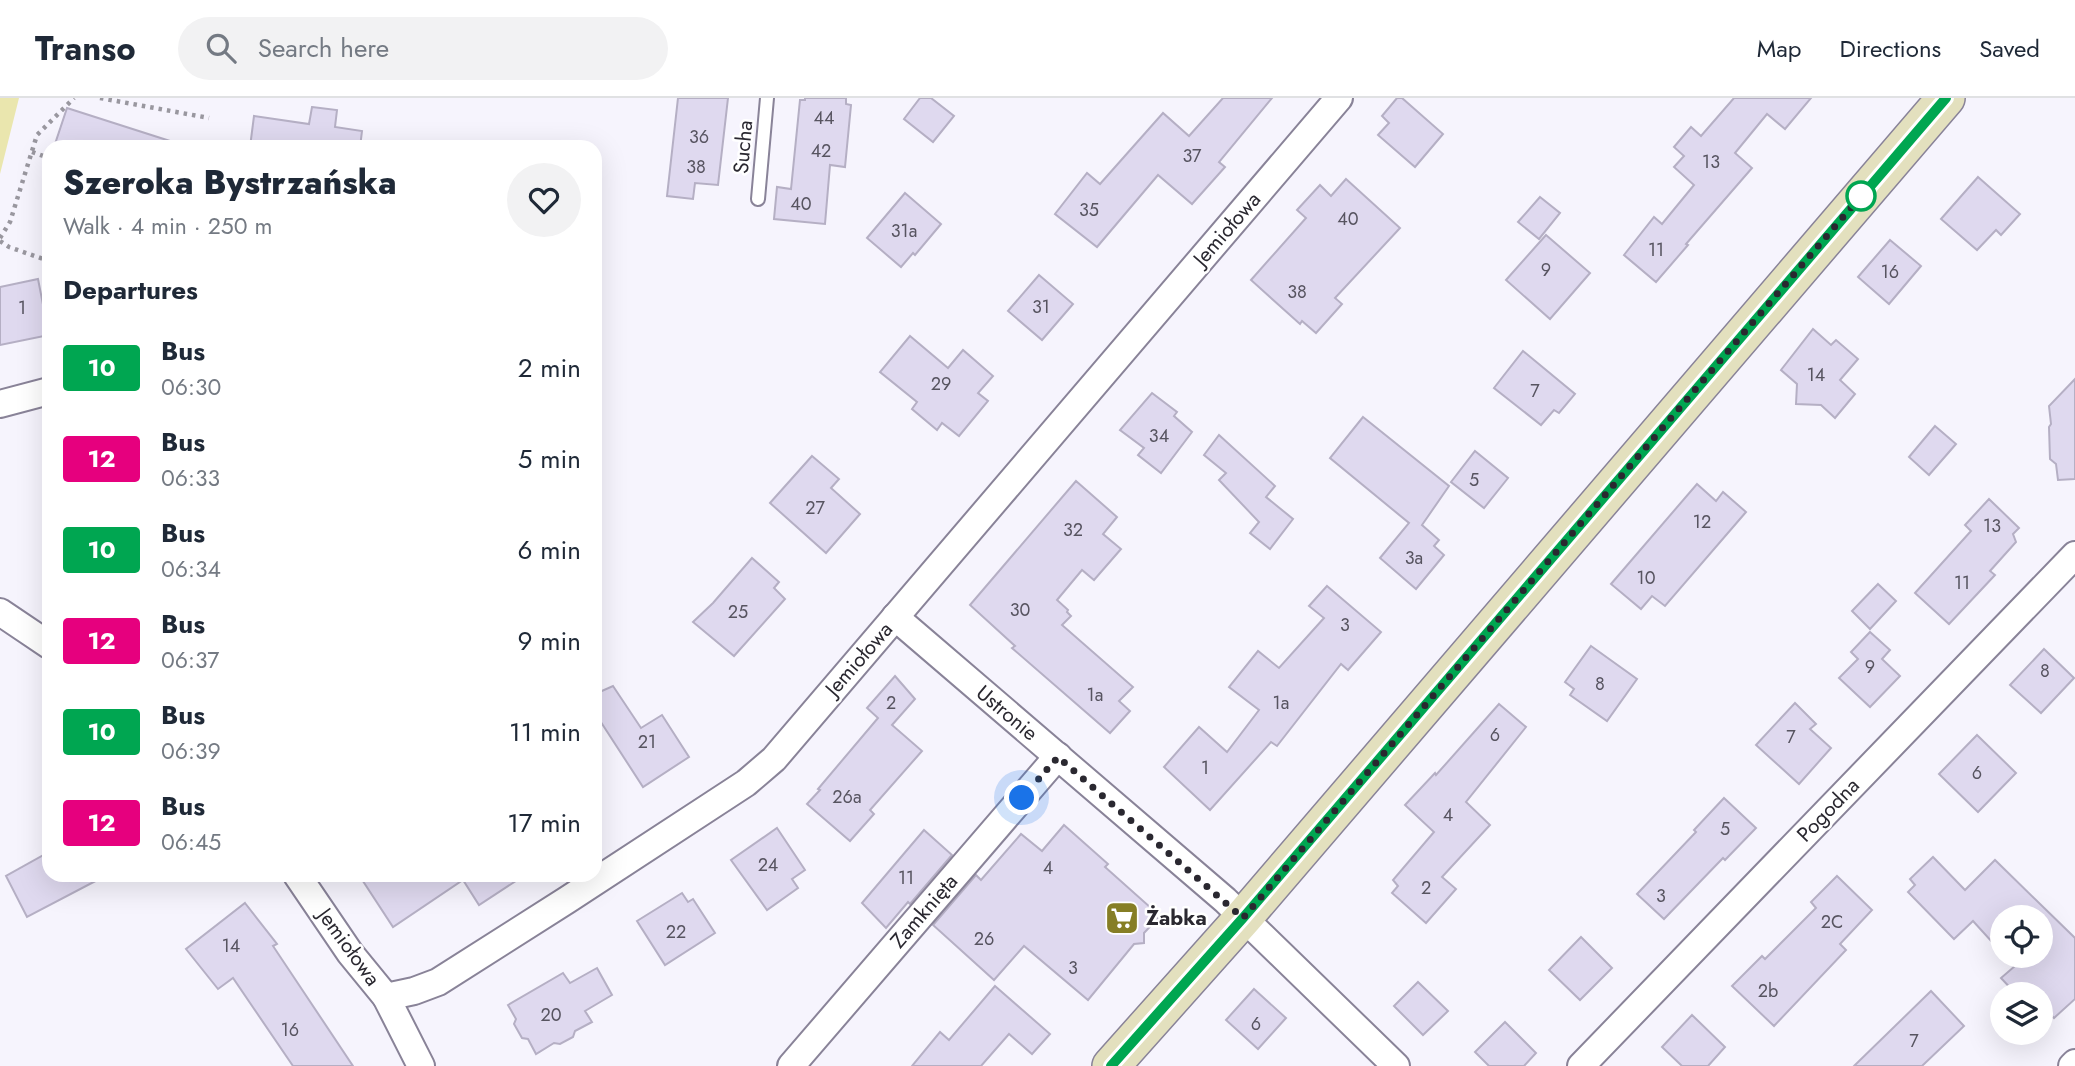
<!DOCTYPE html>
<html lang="en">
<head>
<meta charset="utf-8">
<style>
	:root { --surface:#fff; --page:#f2f2f3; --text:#1f2937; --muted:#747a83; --line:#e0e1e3 }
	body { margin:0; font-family:Jost,sans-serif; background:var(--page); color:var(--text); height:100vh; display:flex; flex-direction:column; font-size:26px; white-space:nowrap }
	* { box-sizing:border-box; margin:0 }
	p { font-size:23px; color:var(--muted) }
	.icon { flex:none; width:38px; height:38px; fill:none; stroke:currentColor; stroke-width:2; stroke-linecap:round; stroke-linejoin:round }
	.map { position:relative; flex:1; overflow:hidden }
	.details { position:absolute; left:42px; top:42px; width:560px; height:742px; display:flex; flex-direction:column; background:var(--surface); border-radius:21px; box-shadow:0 7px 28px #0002 }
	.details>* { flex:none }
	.badge { padding:0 14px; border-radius:5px; font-size:24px; line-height:46px }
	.fabs { position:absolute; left:1990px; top:807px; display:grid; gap:14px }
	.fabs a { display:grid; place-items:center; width:63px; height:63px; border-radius:50%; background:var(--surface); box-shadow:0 7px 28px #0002; font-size:35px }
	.you { position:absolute; width:35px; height:35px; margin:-18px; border:5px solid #fff; border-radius:50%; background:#1a73e8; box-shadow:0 0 0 10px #1a73e833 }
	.map>.badge { position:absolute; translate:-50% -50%; box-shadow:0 0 0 4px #fff }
	h2 { padding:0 21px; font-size:26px; line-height:63px }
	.round { display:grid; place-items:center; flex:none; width:74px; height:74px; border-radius:37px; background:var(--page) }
	.overview { display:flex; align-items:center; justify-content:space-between; height:119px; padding:0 21px }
	h1 { font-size:33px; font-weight:800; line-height:52px }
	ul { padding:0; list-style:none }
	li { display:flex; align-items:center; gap:21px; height:91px; padding:0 21px }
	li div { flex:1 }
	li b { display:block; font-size:26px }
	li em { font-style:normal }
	li .badge { min-width:77px; font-weight:700; text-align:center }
	header { display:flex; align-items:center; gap:42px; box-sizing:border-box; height:98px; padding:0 35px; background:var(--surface); border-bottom:2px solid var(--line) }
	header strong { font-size:33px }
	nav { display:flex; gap:38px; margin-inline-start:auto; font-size:24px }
	.search { width:490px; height:63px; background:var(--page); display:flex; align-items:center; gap:18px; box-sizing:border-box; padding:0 24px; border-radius:38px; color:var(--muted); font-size:26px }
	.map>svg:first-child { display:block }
</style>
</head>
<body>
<header>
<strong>Transo</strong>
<div class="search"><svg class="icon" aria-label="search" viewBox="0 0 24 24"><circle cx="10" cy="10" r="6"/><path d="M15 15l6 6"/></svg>Search here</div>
<nav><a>Map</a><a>Directions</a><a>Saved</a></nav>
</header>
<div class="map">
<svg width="2075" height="968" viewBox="0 0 2075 968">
	<rect width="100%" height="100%" fill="#f6f4fd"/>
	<path fill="#eae6ae" d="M0,0H19L0,76Z"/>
	<g fill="#dfd9ef" stroke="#b5afc4" stroke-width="2">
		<path d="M678,0H728L718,87L695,85L693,101L667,98Z"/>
		<path d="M805,0H846V6L851,7L845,69L830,67L825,126L774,121L777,89L791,91L800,2H805Z"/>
		<path d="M920,0H931L954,18L933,44L904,21Z"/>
		<path d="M1223,0H1272L1219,64L1225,69L1192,106L1158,77L1097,149L1055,116L1087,75L1100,86L1163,15L1189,38Z"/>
		<path d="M1397,0H1402L1443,36L1415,69L1378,37L1389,25L1382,18Z"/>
		<path d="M1734,0H1811L1785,31L1767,16L1735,55L1752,70L1686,146L1688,147L1656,184L1624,157L1654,119L1662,126L1694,87L1674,69L1684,58L1674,49L1691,29L1701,38Z"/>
		<path d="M312,9L337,12L335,29L362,33L360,49H250L254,18L309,26Z"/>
		<path d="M67,10L170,43L169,49H54Z"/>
		<path d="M1978,79L2020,116L2001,137L1996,132L1977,152L1941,121Z"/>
		<path d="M1346,81L1400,130L1335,200L1342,206L1316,235L1302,223L1300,226L1251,182L1306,120L1297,112L1320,87L1331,98Z"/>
		<path d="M905,95L941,126L915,157L913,155L901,169L867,140Z"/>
		<path d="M1540,99L1560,115L1539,141L1518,124Z"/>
		<path d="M1546,137L1590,175L1550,221L1506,182Z"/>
		<path d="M1890,142L1921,168L1889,206L1858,179Z"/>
		<path d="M1039,177L1073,206L1042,242L1008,213Z"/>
		<path d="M38,181L49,237L0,247V189Z"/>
		<path d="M1813,231L1831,247L1836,242L1858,261L1840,282L1855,296L1835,320L1821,307L1796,306L1797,286L1781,272Z"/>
		<path d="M910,238L948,270L963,252L993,278L978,295L988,303L959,338L942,325L937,332L912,311L917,304L880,274Z"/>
		<path d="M1523,253L1575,296L1559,315L1554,312L1541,327L1494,290Z"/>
		<path d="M2075,281V381L2058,382L2056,366L2050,361L2049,329L2051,326L2049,308Z"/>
		<path d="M1152,295L1177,314L1174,318L1192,334L1161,375L1138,357L1144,350L1120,332Z"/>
		<path d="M1363,319L1449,388L1422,427L1439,442L1434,448L1444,457L1416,491L1380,460L1409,425L1330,360Z"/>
		<path d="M1935,328L1956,346L1929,377L1909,359Z"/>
		<path d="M1219,337L1275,388L1266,399L1293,421L1270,451L1250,435L1259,424L1219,382L1226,375L1204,357Z"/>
		<path d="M1475,353L1508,380L1484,410L1451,384Z"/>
		<path d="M812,358L839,381L831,390L860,416L826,455L770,405Z"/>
		<path d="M1076,383L1117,419L1103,436L1121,451L1094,482L1082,472L1057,502L1068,512L1067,514L1071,518L1062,527L1133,589L1119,603L1130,613L1110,635L1012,550L1015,548L970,507Z"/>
		<path d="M1697,386L1716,403L1723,394L1746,414L1665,508L1652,498L1641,511L1611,486Z"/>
		<path d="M1989,401L2019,430L2013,436L2016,444L1990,473L1995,477L1949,526L1915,495L1971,433L1965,427Z"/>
		<path d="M752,460L779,484L774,490L785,501L734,558L693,524L713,505Z"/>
		<path d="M1878,486L1896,503L1870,531L1852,513Z"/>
		<path d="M1327,488L1381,534L1348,572L1341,566L1277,648L1271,644L1210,712L1164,669L1199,629L1227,654L1259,612L1229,589L1258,553L1279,570L1324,520L1309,508Z"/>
		<path d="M1870,534L1890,552L1882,561L1900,578L1870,609L1839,580L1858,561L1851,554Z"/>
		<path d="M1591,548L1637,581L1607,623L1570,597L1574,591L1565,584Z"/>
		<path d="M2044,551L2074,580L2041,615L2010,587Z"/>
		<path d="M895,578L915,601L892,627L922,653L870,712L874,716L850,743L807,706L820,692L818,691L878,620L867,610Z"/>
		<path d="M613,588L641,630L662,617L689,659L643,689L595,615V596Z"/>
		<path d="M1795,605L1816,626L1810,631L1831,650L1799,686L1756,647Z"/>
		<path d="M1499,606L1526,629L1466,704L1490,727L1442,779L1456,791L1426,825L1392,795L1398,788L1393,782L1434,734L1405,707L1435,675L1436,677Z"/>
		<path d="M1977,637L2016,675L1978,714L1939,676Z"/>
		<path d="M1724,700L1756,730L1725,762L1723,760L1664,821L1637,796L1696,734L1694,732Z"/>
		<path d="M1064,727L1108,766L1105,769L1160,818L1144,835V845L1134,846L1088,902L1024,848L994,882L933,827L976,777L981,782L1021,736L1042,753Z"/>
		<path d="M777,730L805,772L792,781L798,790L767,812L731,762Z"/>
		<path d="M924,732L952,757L910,806L908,804L886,830L862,805Z"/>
		<path d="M49,754V777H107L27,819L6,778Z"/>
		<path d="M1933,759L1965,792L1995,762L2075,840V901L2054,920L2040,906V896H2016L2001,880L2015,868L2005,858H2040V819H2002V855L1973,823L1954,841L1908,794L1915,787L1910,781Z"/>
		<path d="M359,777H525L479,807L463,782L393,829Z"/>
		<path d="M1837,778L1872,812L1840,846L1846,852L1774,928L1732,888L1762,858L1765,861L1816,810L1811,804Z"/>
		<path d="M682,795L688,804L693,801L715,835L665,867L637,823Z"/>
		<path d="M245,805L277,846L273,848L353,968H293L233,880L218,891L186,851Z"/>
		<path d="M1581,839L1612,870L1580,902L1549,872Z"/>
		<path d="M597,870L612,897L585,913L592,924L575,933L573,939L560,946L554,945L536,956L528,941L522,940L514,926L516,921L508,907L563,875L570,885Z"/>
		<path d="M1418,884L1448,913L1423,937L1394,908Z"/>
		<path d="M995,888L1050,936L1032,956L1009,936L981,968H912L940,934L949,942Z"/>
		<path d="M1254,891L1286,920L1258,951L1226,922Z"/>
		<path d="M1931,893L1964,928L1922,968H1854Z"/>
		<path d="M1692,917L1725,949L1708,968H1682L1662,949Z"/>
		<path d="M1505,924L1536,955L1524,968H1489L1475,954Z"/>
	</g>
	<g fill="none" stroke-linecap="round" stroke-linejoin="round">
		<g stroke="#898398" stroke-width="16">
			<path id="lane" d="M758,101L767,0"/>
		</g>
		<g stroke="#898398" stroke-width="30">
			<g id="street">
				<path d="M0,306L49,293"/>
				<path d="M0,514L49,547"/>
				<path d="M895,519L1225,802L1396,968"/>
				<path d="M297,777L350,855L386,899L414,893L438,884L567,802L746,685L774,661L1339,0"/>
				<path d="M386,899L421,968"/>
				<path d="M791,968L1058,658"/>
				<path d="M1581,968L2075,457"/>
				<path d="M2072,968L2075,965"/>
			</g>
		</g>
		<g stroke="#898398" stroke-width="40">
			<path id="secondary" d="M1111,968L1243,820L1946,0"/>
		</g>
		<g stroke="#99979f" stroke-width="4.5" stroke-dasharray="3.5 5" stroke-linecap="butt">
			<path d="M100,0L209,20"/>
			<path d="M32,54L49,60"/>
			<path d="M0,140L10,124L37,37L74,0"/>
			<path d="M0,143L9,149L49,163"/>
		</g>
		<use href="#lane" stroke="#fff" stroke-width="12"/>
		<use href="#street" stroke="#fff" stroke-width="26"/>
		<use href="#secondary" stroke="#e3e0be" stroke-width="37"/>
	</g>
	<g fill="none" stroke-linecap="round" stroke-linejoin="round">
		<g stroke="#fff" stroke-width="16">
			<path id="line" d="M1111,968L1243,820L1946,0"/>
		</g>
		<use href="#line" stroke="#00a651" stroke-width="10"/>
		<path stroke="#2a2830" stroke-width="7" stroke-dasharray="0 12.6" d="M1022,700L1058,659L1243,820L1861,98"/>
	</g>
	<defs>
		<g id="supermarket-square" transform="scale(1.75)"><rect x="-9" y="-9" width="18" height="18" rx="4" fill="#867e25" stroke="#fff"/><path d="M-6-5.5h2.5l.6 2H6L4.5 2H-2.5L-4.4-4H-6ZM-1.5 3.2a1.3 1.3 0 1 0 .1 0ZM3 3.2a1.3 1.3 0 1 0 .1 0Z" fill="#fff"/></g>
	</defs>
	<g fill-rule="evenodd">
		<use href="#supermarket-square" x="1122" y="820"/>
	</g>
	<circle fill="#fff" stroke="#00a651" stroke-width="3.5" cx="1861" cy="98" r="14"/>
	<g text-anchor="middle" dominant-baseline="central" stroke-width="5" stroke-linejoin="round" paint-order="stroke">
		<g font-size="18" fill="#575460">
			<text x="824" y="20">44</text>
			<text x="699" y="39">36</text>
			<text x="821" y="53">42</text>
			<text x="1192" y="58">37</text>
			<text x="1711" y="64">13</text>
			<text x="696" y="69">38</text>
			<text x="801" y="106">40</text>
			<text x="1089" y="112">35</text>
			<text x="1348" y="121">40</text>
			<text x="904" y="133">31a</text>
			<text x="1656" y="152">11</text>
			<text x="1546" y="172">9</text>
			<text x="1890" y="174">16</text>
			<text x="1297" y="194">38</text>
			<text x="1041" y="209">31</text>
			<text x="22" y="210">1</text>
			<text x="1816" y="277">14</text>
			<text x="941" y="286">29</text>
			<text x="1535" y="293">7</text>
			<text x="1159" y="338">34</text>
			<text x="1474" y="382">5</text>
			<text x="815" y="410">27</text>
			<text x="1702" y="424">12</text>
			<text x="1992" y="428">13</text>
			<text x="1073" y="432">32</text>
			<text x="1414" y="460">3a</text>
			<text x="1646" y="480">10</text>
			<text x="1962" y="485">11</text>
			<text x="1020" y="512">30</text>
			<text x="738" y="514">25</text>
			<text x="1345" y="527">3</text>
			<text x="1870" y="569">9</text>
			<text x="2045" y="573">8</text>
			<text x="1600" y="586">8</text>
			<text x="1095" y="597">1a</text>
			<text x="891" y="605">2</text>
			<text x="1281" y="605">1a</text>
			<text x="1495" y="637">6</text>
			<text x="1791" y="639">7</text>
			<text x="647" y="644">21</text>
			<text x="1205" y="670">1</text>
			<text x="1977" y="675">6</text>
			<text x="847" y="699">26a</text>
			<text x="1448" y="717">4</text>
			<text x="1725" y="731">5</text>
			<text x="768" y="767">24</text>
			<text x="1048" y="770">4</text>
			<text x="906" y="780">11</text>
			<text x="1426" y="790">2</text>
			<text x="1661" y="798">3</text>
			<text x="1832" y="824">2C</text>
			<text x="676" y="834">22</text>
			<text x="984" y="841">26</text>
			<text x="231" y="848">14</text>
			<text x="1073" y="870">3</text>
			<text x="1768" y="893">2b</text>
			<text x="551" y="917">20</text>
			<text x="1256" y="926">6</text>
			<text x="290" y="932">16</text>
			<text x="1914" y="943">7</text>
		</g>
		<g font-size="21" fill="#2a2830" stroke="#fff">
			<text transform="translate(743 49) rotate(-85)">Sucha</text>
			<text transform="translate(1227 131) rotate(-49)">Jemiołowa</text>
			<text transform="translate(859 561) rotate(-49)">Jemiołowa</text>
			<text transform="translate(1007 615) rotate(40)">Ustronie</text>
			<text transform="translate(1828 712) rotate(-46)">Pogodna</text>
			<text transform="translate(924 813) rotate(-49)">Zamknięta</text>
			<text transform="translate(349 849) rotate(54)">Jemiołowa</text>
		</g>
		<g font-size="21" font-weight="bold" fill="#2a2830" stroke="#fff" text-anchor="start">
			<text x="1146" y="820">Żabka</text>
		</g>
	</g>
</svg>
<div class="fabs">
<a><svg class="icon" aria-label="locate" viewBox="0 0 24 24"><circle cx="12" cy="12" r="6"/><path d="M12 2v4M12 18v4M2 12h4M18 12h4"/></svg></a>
<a><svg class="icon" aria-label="layers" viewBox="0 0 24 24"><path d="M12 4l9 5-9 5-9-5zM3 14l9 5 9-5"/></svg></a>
</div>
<div class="you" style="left:1022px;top:700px"></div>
<section class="details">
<div class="overview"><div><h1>Szeroka Bystrzańska</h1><p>Walk · 4 min · 250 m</p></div><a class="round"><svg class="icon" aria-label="heart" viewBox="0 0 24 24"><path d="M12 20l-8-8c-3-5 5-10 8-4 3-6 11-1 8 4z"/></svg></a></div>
<h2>Departures</h2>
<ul>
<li><span class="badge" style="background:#00a651;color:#fff">10</span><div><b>Bus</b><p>06:30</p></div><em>2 min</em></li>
<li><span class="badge" style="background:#e6007e;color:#fff">12</span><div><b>Bus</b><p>06:33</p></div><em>5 min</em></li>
<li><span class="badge" style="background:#00a651;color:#fff">10</span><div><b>Bus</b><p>06:34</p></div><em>6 min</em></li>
<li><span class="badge" style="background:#e6007e;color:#fff">12</span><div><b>Bus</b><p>06:37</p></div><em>9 min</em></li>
<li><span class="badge" style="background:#00a651;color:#fff">10</span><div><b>Bus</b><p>06:39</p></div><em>11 min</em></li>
<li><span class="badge" style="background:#e6007e;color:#fff">12</span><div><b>Bus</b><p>06:45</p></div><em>17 min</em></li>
</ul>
</section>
</div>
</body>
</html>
